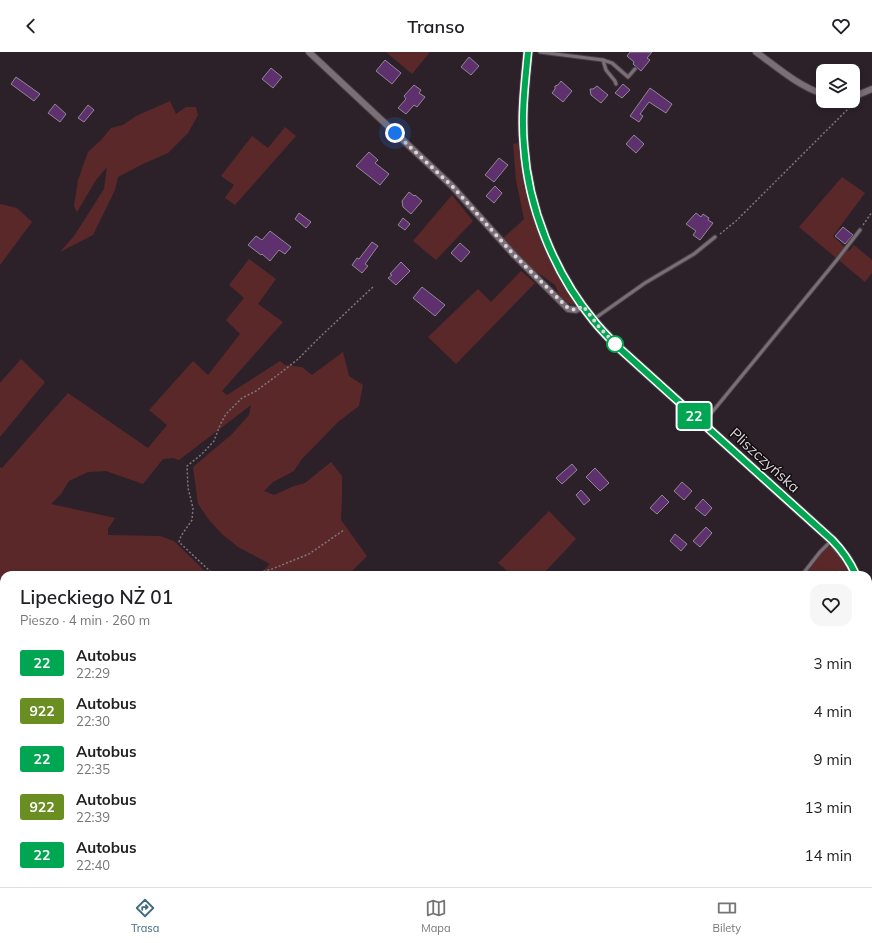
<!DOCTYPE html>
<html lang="pl">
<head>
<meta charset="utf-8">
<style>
	:root { --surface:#fff; --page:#f6f6f6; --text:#202124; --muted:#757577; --line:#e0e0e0; --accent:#416a80 }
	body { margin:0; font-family:Mulish,sans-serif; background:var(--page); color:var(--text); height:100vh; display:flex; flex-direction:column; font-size:15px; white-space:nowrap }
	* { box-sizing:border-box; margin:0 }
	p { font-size:13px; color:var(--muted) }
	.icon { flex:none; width:22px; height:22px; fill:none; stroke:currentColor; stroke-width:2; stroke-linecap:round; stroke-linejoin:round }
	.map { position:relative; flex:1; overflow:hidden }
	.panel { position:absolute; left:0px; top:519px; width:872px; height:316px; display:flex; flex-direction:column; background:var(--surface); border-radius:12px 12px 0 0; box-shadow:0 2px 6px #0003 }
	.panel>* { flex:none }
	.badge { padding:0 8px; border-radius:3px; font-size:14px; line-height:26px }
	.tools { position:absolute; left:816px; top:12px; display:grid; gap:8px }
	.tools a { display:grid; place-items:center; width:44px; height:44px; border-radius:8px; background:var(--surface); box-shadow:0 2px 6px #0003; font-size:20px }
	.you { position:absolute; width:20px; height:20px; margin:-10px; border:3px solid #fff; border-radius:50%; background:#1a73e8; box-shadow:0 0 0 6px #1a73e833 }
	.map>.badge { position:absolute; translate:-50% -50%; box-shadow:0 0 0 2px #fff }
	.round { display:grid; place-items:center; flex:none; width:42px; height:42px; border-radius:12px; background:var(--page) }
	.head { display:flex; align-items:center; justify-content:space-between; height:68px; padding:0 20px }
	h1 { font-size:19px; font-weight:600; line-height:30px }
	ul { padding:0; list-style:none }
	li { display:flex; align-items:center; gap:12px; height:48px; padding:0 20px }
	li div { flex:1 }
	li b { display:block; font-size:15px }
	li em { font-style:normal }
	li .badge { min-width:44px; font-weight:700; text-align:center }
	header { display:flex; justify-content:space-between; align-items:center; height:52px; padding:0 20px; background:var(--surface); font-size:18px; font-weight:600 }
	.dock { display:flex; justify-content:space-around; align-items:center; height:56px; border-top:1px solid var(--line); background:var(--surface); font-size:11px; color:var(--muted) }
	.dock a { display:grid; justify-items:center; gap:2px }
	.dock .on { color:var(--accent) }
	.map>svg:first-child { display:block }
</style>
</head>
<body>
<header><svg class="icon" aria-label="back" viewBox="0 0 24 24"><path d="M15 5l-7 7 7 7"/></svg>Transo<svg class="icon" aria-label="heart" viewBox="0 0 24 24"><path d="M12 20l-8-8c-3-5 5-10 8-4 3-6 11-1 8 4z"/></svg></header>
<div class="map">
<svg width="872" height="835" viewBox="0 0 872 835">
	<rect width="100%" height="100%" fill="#2c2129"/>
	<g fill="#5b2829">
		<path d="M386,0H430L412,22Z"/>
		<path d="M170,49L176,62L186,55H196L198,63L188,81L168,101L143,112L118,125L115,138L93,183L60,200L74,184L104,137L107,115L96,128L77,160L74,154L78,128L88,100L101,88L111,76L123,73L136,64Z"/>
		<path d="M285,75L296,84L235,153L225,146L234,133L221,124L252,84L268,96Z"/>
		<path d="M518,91C524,128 530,164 546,198C554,217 565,235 576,252L572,253L565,250L560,244L555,233L544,225L533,218L502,187L520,171L524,167L516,128L513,92Z"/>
		<path d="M842,125L865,141L833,184L849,199L854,193L872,208V221L865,230L799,175Z"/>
		<path d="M452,143L473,169L436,208L413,189Z"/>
		<path d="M0,152L17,156L32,170L0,213Z"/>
		<path d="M249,207L276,227L258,252L283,270L222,339L227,343L280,309L285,313L302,315L312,323L343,300L349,324L363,333L359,354L338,370L301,408L294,419L273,430L264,439L274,443L294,434L305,431L331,410L342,424V445L341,468L367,504L348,523H260V522L270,512L238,495L222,482L209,468L198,452L193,415L231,383L249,363L251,353L179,408L173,406L163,407L143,432L106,419L88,420L69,429L61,442L51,452L115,466L108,477V483L160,484L174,489L209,523H4V750L0,754V415L2,416L68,341L148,396L167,373L149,358L193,309L208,323L240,282L226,268L244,246L229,233Z"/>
		<path d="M521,219L535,231L456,312L428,285L478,237L491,250Z"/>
		<path d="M21,307L45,330L0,385V331Z"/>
		<path d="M549,459L576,487L542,523H512L498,511Z"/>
		<path d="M831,494L845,513L849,523H801L825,496Z"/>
		<path d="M428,831H459L455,835H426Z"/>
		<path d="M626,831H733L734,835H628Z"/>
	</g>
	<g fill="#5e306d" stroke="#918894">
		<path d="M630,0H652L647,6L650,8L641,19L633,12L634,10L627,4Z"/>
		<path d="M469,5L479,14L471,23L461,15Z"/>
		<path d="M385,8L401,21L392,32L376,19Z"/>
		<path d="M271,16L282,25L273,36L262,27Z"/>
		<path d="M16,25L40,42L34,49L11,32Z"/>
		<path d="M561,29L572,39L563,50L552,41L555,37V34L558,33Z"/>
		<path d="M623,32L630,38L622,46L615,41Z"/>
		<path d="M414,33L421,38L419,41L425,45L417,55L414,53L406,62L398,56L406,47L404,44Z"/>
		<path d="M597,34L608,43L601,51L591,43L590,37H593Z"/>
		<path d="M650,36L672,52L666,61L649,50L640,62L643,64L639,70L630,64Z"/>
		<path d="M55,52L66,62L60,70L48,61Z"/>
		<path d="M88,53L94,58L84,70L78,66Z"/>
		<path d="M634,83L644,92L636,101L626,92Z"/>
		<path d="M369,100L378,108L375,111L389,122L380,133L356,114Z"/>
		<path d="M499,106L508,113L494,130L485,123Z"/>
		<path d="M495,134L502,141L494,151L486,144Z"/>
		<path d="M409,140L414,144L415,143L422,149L411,162L403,155L402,149Z"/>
		<path d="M299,161L311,170L306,176L295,167Z"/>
		<path d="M696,161L701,165L703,162L709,166L708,168L713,171L700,188L693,183L696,179L686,172Z"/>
		<path d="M403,166L410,172L405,178L398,173Z"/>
		<path d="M843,175L853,183L845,192L835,184Z"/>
		<path d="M270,179L291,195L285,202L279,198L270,209L262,202L261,203L248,193L256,184L262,188Z"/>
		<path d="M372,190L378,194L365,212L368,214L362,221L352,213L357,206L359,207Z"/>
		<path d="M460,191L470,200L461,210L451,201Z"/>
		<path d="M401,210L410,219L396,233L388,226L392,223L390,222Z"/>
		<path d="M422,235L445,253L435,264L413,246Z"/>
		<path d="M572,412L577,418L562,432L556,426Z"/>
		<path d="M595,416L609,431L600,439L586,425Z"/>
		<path d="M682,430L692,439L684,448L674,439Z"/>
		<path d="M581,438L590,448L584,453L576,443Z"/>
		<path d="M662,443L669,450L657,462L650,456Z"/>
		<path d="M703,447L712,456L705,464L695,456Z"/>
		<path d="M706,475L712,481L700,495L693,489Z"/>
		<path d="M675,482L687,492L681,499L670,489Z"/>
	</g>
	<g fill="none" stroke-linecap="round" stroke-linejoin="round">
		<g stroke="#484045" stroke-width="5">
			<g id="lane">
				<path d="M540,0L603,8L612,11L628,25L635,17"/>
				<path d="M603,8L606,18L615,29L616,32"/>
				<path d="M594,267L645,231L694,202L715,185"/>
				<path d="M704,370L836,209L860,178"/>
				<path d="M802,523L820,500L831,489"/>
			</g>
		</g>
		<g stroke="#484045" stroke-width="8">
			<g id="street">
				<path d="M309,0L452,134L515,204L568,257L576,258L583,254"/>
				<path d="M756,0C777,15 798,34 823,42"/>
				<path d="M853,45L872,37"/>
			</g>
		</g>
		<g stroke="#484045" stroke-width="11">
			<g id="secondary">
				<path d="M528,0C525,31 521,63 524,94C528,155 554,221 594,269C601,278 610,286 618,295L832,488L848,508L856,523"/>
				<path d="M819,831L821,835"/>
			</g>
		</g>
		<g stroke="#80777d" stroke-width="1.5" stroke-dasharray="2 2" stroke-linecap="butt">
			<path d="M863,173L872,160"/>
			<path d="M720,182L736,169L853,52"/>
			<path d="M214,523L179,490L181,484L192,468L193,456L188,436L187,414L202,402L214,389L220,373L226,362L242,346L256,339L279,322L297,308L322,283L374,234"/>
			<path d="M252,523L272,517L309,502L344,478"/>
			<path d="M709,835L713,831"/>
		</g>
		<use href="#lane" stroke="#7b6e76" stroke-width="3"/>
		<use href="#street" stroke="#7b6e76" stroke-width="6"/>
		<use href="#secondary" stroke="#7b6e76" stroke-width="9"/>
	</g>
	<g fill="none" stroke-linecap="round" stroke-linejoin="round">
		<g stroke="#fff" stroke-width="9">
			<path id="line" d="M528,0C525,31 521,63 524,94C528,155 554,221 594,269C601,278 610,287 618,295L832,488C842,498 850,510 856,523"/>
		</g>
		<use href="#line" stroke="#00a651" stroke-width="6"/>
		<path stroke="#dcd5da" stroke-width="4" stroke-dasharray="0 7.2" d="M395,81L452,134L515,204L568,256L576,258L583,254L600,276L618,295L615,292"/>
	</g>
	<circle fill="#fff" stroke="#00a651" stroke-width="2" cx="615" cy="292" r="8"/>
	<g text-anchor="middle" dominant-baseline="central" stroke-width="3" stroke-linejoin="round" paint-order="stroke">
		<g font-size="15" fill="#dcd5da" stroke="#110d10">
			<text transform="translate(765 408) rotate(42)">Pliszczyńska</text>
		</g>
	</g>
</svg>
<div class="tools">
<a><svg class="icon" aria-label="layers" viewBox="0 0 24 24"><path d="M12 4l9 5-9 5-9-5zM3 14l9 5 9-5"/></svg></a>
</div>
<div class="you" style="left:395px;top:81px"></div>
<b class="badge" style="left:694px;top:364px;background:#00a651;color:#fff">22</b>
<section class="panel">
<div class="head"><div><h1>Lipeckiego NŻ 01</h1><p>Pieszo · 4 min · 260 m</p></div><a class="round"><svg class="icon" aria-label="heart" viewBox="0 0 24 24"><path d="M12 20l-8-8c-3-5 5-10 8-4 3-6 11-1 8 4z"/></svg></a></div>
<ul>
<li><span class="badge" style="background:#00a651;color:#fff">22</span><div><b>Autobus</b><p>22:29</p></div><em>3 min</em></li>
<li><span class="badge" style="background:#6b8e23;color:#fff">922</span><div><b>Autobus</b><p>22:30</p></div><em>4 min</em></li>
<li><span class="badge" style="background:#00a651;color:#fff">22</span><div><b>Autobus</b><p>22:35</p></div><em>9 min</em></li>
<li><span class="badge" style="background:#6b8e23;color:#fff">922</span><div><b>Autobus</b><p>22:39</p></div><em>13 min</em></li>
<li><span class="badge" style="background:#00a651;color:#fff">22</span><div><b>Autobus</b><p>22:40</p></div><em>14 min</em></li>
</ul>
</section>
</div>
<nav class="dock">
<a class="on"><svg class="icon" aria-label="directions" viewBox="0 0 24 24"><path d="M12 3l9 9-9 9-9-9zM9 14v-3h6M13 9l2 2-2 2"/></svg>Trasa</a>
<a><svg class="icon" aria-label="map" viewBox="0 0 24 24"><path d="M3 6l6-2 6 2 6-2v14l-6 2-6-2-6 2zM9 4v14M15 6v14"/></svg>Mapa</a>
<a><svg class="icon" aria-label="tickets" viewBox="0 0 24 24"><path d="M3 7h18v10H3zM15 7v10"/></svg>Bilety</a>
</nav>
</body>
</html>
